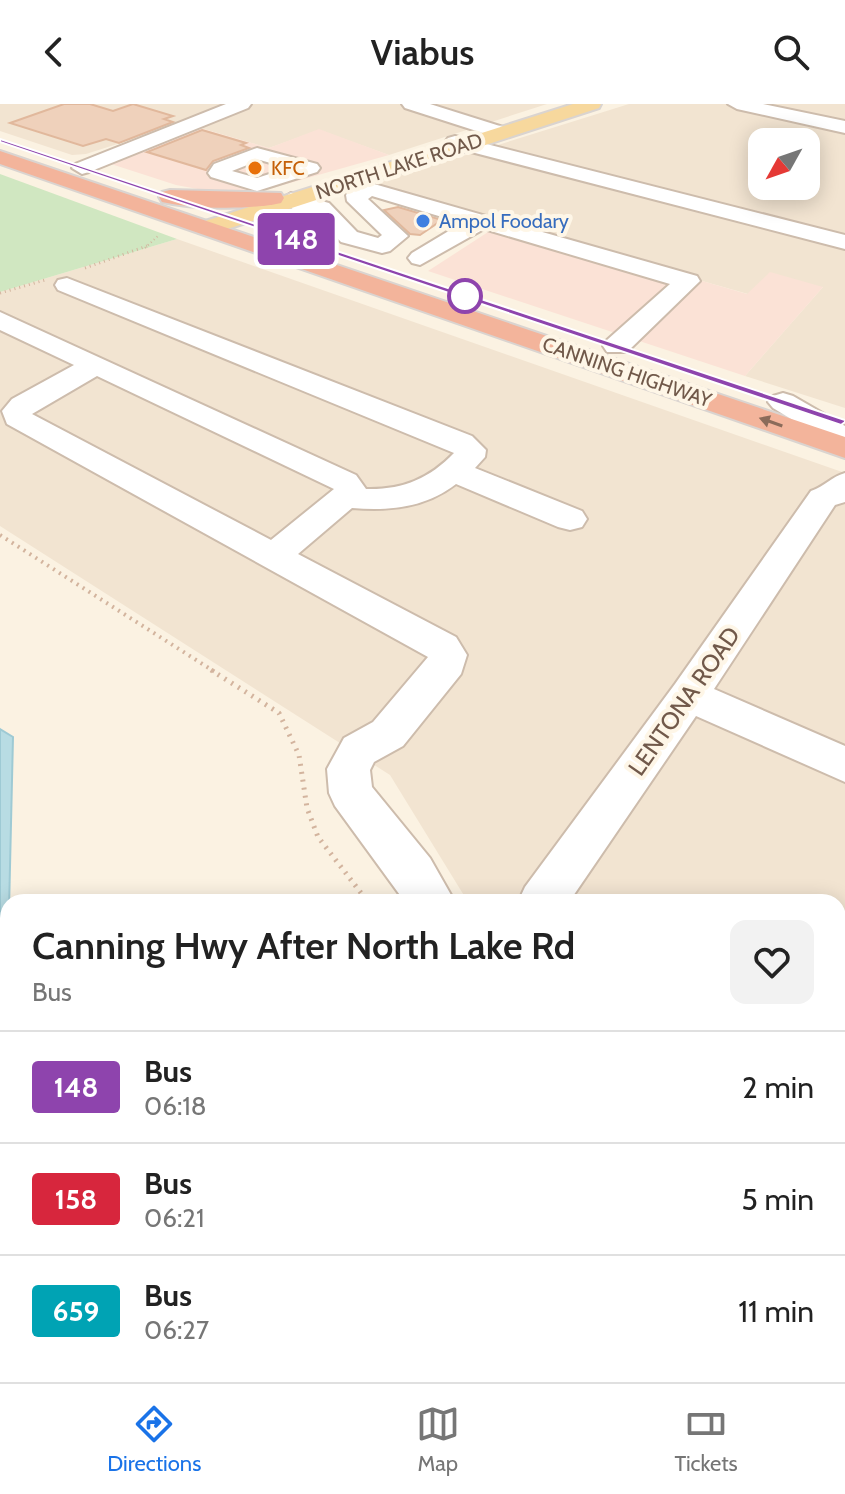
<!DOCTYPE html>
<html lang="en">
<head>
<meta charset="utf-8">
<style>
	:root { --surface:#fff; --page:#f2f2f2; --text:#222; --muted:#767676; --line:#e0e0e0; --accent:#1a73e8 }
	body { margin:0; font-family:Cabin,sans-serif; background:var(--page); color:var(--text); height:100vh; display:flex; flex-direction:column; font-size:30px; white-space:nowrap }
	* { box-sizing:border-box; margin:0 }
	p { font-size:26px; color:var(--muted) }
	.icon { flex:none; width:44px; height:44px; fill:none; stroke:currentColor; stroke-width:2; stroke-linecap:round; stroke-linejoin:round }
	.map { position:relative; flex:1; overflow:hidden }
	.side { position:absolute; left:0px; top:790px; width:846px; height:488px; display:flex; flex-direction:column; background:var(--surface); border-radius:24px 24px 0 0; box-shadow:0 4px 20px #0003 }
	.side>* { flex:none }
	.badge { padding:0 16px; border-radius:6px; font-size:28px; line-height:52px }
	.needle { width:52px; rotate:230deg }
	.tools { position:absolute; left:748px; top:24px; display:grid; gap:16px }
	.tools a { display:grid; place-items:center; width:72px; height:72px; border-radius:16px; background:var(--surface); box-shadow:0 4px 20px #0003; font-size:40px }
	.map>.badge { position:absolute; translate:-50% -50%; box-shadow:0 0 0 4px #fff }
	.round { display:grid; place-items:center; flex:none; width:84px; height:84px; border-radius:16px; background:var(--page) }
	.headline { display:flex; align-items:center; justify-content:space-between; height:136px; padding:0 32px }
	h1 { font-size:38px; font-weight:600; line-height:60px }
	ul { padding:0; list-style:none }
	li { display:flex; align-items:center; gap:24px; height:112px; padding:0 32px; border-top:2px solid var(--line) }
	li div { flex:1 }
	li b { display:block; font-size:30px }
	li em { font-style:normal }
	li .badge { min-width:88px; font-weight:700; text-align:center }
	header { display:flex; justify-content:space-between; align-items:center; height:104px; padding:0 32px; background:var(--surface); font-size:36px; font-weight:600 }
	.tabs { display:flex; justify-content:space-around; align-items:center; height:112px; border-top:2px solid var(--line); background:var(--surface); font-size:22px; color:var(--muted) }
	.tabs a { display:grid; justify-items:center; gap:4px }
	.tabs .selected { color:var(--accent) }
	.map>svg:first-child { display:block }
</style>
</head>
<body>
<header><svg class="icon" aria-label="back" viewBox="0 0 24 24"><path d="M15 5l-7 7 7 7"/></svg>Viabus<svg class="icon" aria-label="search" viewBox="0 0 24 24"><circle cx="10" cy="10" r="6"/><path d="M15 15l6 6"/></svg></header>
<div class="map">
<svg width="845" height="1278" viewBox="0 0 845 1278">
	<rect width="100%" height="100%" fill="#fbf2e2"/>
	<g fill="#f2e4d1" fill-rule="evenodd">
		<path d="M0,0H547L389,51L319,26L269,44L183,19L86,50L72,51L0,27Z"/>
		<path d="M629,0H845V304L745,272L823,183L748,190L367,82ZM762,38H806V82H762Z"/>
		<path d="M177,135L845,369V1278H621L622,1270H838V798H468L390,671L0,422V188Z"/>
	</g>
	<g fill="#fbe2d6">
		<path d="M193,22L269,44L319,25L389,51L258,88L203,86L176,81L108,59Z"/>
		<path d="M502,119L747,190L770,168L823,183L745,272L428,167Z"/>
	</g>
	<path fill="#d0e7c1" d="M0,70L177,135L0,188Z"/>
	<path fill="#b8dce3" stroke="#9ecad4" stroke-width="2" d="M0,625L13,633L8,849L0,876Z"/>
	<g fill="#efd1bb" stroke="#e1b89c" stroke-width="2">
		<path d="M64,0H90L113,7L133,0L173,12L164,15L173,18L119,39L106,35L83,42L10,19Z"/>
		<path d="M202,26L246,39L241,41L249,44L213,57L206,66L147,48Z"/>
		<path d="M398,103L442,116L420,131L410,130L384,106Z"/>
	</g>
	<g fill="none" stroke-linecap="round" stroke-linejoin="round">
		<g stroke="#cdbcac" stroke-width="4">
			<g id="minor">
				<path d="M226,0H251L248,4L89,68L82,70L72,64L75,60Z"/>
				<path d="M402,0H430L503,23L506,27L496,33L489,31L405,4Z"/>
				<path d="M728,0H763L845,17V29L737,5Z"/>
				<path d="M455,32L845,131V145L448,42L445,38L448,34Z"/>
				<path d="M257,44L317,60L320,64L317,68L257,87L211,73L208,69L214,60ZM260,56L288,64L257,74L232,67Z"/>
				<path d="M346,72L697,172L700,177L627,248H607L603,242L607,236L670,180L484,125L420,161L412,159L408,154L412,149L462,119L372,92L368,95L408,132L390,147L382,149L341,138L315,110L297,108L280,96L291,89L329,99L357,128L378,134L382,131L347,97L346,91L350,86L339,82L335,78Z"/>
				<path d="M67,174L472,332L486,346L485,353L475,364L582,407L587,415L582,423L570,426L558,423L456,380C425,404 390,407 352,404L298,450L456,533L467,551L461,570L403,642L374,658L370,666L372,683L430,754L455,798H405L335,702L329,689L327,665L344,634L373,618L428,553L7,320L2,307L12,295L74,261L0,226V208L356,371L366,385C402,386 429,375 454,349L58,186L55,181L58,176ZM97,272L334,385L271,436L32,310Z"/>
				<path d="M783,289L793,292L845,322V344L834,341L773,304L768,298L773,292Z"/>
				<path d="M845,369V398L835,401L714,585L845,642V678L696,612L569,798H518L525,783L675,580L811,387C825,382 831,373 845,369Z"/>
				<path d="M544,1270H610L609,1278H543Z"/>
			</g>
		</g>
		<g stroke="#dad4d0" stroke-width="4">
			<path id="major" d="M573,0H601L599,4L215,129H199L195,124L199,119Z"/>
		</g>
		<g stroke="#dad4d0" stroke-width="4">
			<g id="highway">
				<path d="M0,47L845,333V354L0,60Z"/>
				<path d="M170,86L281,89L284,94L281,99C250,106 193,105 162,98L159,93L162,88Z"/>
			</g>
		</g>
		<path stroke="#d3b49e" stroke-width="2" stroke-dasharray="1 3" stroke-linecap="butt" d="M145,144L159,131"/>
		<g stroke="#d3b49e" stroke-width="3" stroke-dasharray="1 4" stroke-linecap="butt">
			<path d="M85,164L147,142"/>
			<path d="M0,189L45,176"/>
		</g>
		<path stroke="#d3b49e" stroke-width="4" stroke-dasharray="2 5" stroke-linecap="butt" d="M0,431L215,568"/>
		<path stroke="#d3b49e" stroke-width="5" stroke-dasharray="2 6" stroke-linecap="butt" d="M211,566L279,609L299,651L307,704L318,733L368,798"/>
		<path stroke="#d3b49e" stroke-width="7" stroke-dasharray="3 8" stroke-linecap="butt" d="M436,1278L437,1270"/>
		<use href="#minor" fill="#fff" fill-rule="evenodd"/>
		<use href="#major" fill="#f7d89d" fill-rule="evenodd"/>
		<use href="#highway" fill="#f3b49b" fill-rule="evenodd"/>
	</g>
	<defs><path id="oneway-solid" d="M-6-.8H1V-3.2L6.5 0L1 3.2V.8H-6Z" transform="scale(2)"/></defs>
	<use fill="#8b6b5a" href="#oneway-solid" transform="translate(771 318) rotate(-161)"/>
	<path fill="#8e44ad" stroke="#fff" stroke-width="2" d="M0,35L845,316V318L841,321L0,38Z"/>
	<circle fill="#e8710a" stroke="#fef6e7" stroke-width="3" cx="255" cy="64" r="8"/>
	<circle fill="#3f7fe0" stroke="#fef6e7" stroke-width="3" cx="423" cy="117" r="8"/>
	<circle fill="#fff" stroke="#8e44ad" stroke-width="4" cx="465" cy="192" r="16"/>
	<g text-anchor="middle" dominant-baseline="central" stroke-width="8" stroke-linejoin="round" paint-order="stroke">
		<g font-size="20" fill="#71594a" stroke="#fef6e7">
			<text transform="translate(399 62) rotate(-18)">NORTH LAKE ROAD</text>
			<text transform="translate(627 268) rotate(19)">CANNING HIGHWAY</text>
		</g>
		<g font-size="20" fill="#c56008" stroke="#fef6e7" text-anchor="start">
			<text x="271" y="64">KFC</text>
		</g>
		<g font-size="20" fill="#366cbe" stroke="#fef6e7" text-anchor="start">
			<text x="439" y="117">Ampol Foodary</text>
		</g>
		<g font-size="24" fill="#71594a" stroke="#fef6e7">
			<text transform="translate(684 597) rotate(-55)">LENTONA ROAD</text>
		</g>
	</g>
</svg>
<div class="tools">
<a><svg class="needle" viewBox="-14 -14 28 28"><path d="M0-13l5 13h-10z" fill="#e53935"/><path d="M0 13l5-13h-10z" fill="#767676"/></svg></a>
</div>
<b class="badge" style="left:296px;top:135px;background:#8e44ad;color:#fff">148</b>
<section class="side">
<div class="headline"><div><h1>Canning Hwy After North Lake Rd</h1><p>Bus</p></div><a class="round"><svg class="icon" aria-label="heart" viewBox="0 0 24 24"><path d="M12 20l-8-8c-3-5 5-10 8-4 3-6 11-1 8 4z"/></svg></a></div>
<ul>
<li><span class="badge" style="background:#8e44ad;color:#fff">148</span><div><b>Bus</b><p>06:18</p></div><em>2 min</em></li>
<li><span class="badge" style="background:#d7263d;color:#fff">158</span><div><b>Bus</b><p>06:21</p></div><em>5 min</em></li>
<li><span class="badge" style="background:#00a3b4;color:#fff">659</span><div><b>Bus</b><p>06:27</p></div><em>11 min</em></li>
</ul>
</section>
</div>
<nav class="tabs">
<a class="selected"><svg class="icon" aria-label="directions" viewBox="0 0 24 24"><path d="M12 3l9 9-9 9-9-9zM9 14v-3h6M13 9l2 2-2 2"/></svg>Directions</a>
<a><svg class="icon" aria-label="map" viewBox="0 0 24 24"><path d="M3 6l6-2 6 2 6-2v14l-6 2-6-2-6 2zM9 4v14M15 6v14"/></svg>Map</a>
<a><svg class="icon" aria-label="tickets" viewBox="0 0 24 24"><path d="M3 7h18v10H3zM15 7v10"/></svg>Tickets</a>
</nav>
</body>
</html>
